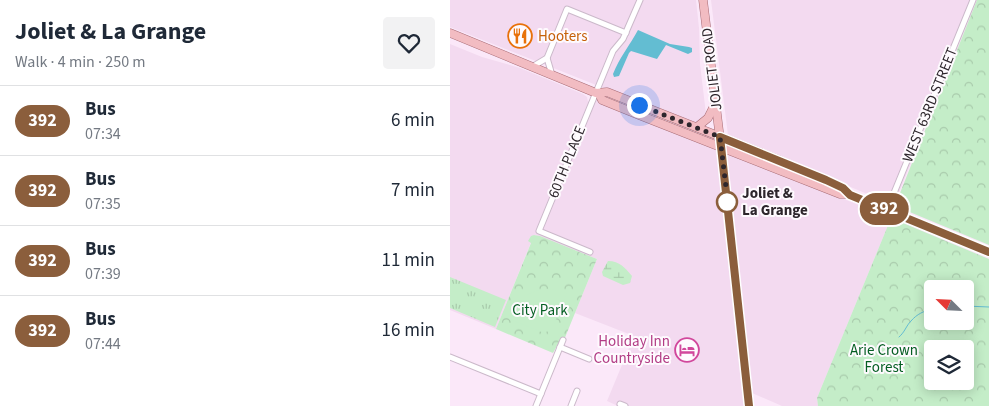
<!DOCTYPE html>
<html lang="en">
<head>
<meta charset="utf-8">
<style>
	:root { --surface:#fff; --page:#f2f2f3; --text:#1f2937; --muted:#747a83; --line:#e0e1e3 }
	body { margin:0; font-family:"Source Sans 3",sans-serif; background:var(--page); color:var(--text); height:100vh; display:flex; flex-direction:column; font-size:19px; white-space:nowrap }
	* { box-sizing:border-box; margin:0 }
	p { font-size:16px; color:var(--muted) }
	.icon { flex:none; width:28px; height:28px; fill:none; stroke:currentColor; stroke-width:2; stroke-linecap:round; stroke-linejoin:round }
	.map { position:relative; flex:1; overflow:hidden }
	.panel { display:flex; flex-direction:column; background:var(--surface); width:450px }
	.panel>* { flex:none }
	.badge { padding:0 10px; border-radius:16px; font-size:18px; line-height:32px }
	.needle { width:32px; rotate:294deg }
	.controls { position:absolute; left:474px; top:280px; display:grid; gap:10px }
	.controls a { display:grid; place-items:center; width:50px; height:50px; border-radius:5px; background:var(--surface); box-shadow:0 2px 12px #0003; font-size:25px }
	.you { position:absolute; width:25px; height:25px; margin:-12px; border:4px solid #fff; border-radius:50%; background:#1a73e8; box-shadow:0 0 0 8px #1a73e833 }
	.map>.badge { position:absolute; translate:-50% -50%; box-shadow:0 0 0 2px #fff }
	.round { display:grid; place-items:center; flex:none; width:52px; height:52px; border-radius:5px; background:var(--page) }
	.overview { display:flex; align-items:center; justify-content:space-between; height:85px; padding:0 15px }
	h1 { font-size:24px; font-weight:700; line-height:38px }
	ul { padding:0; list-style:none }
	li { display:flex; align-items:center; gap:15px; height:70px; padding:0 15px; border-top:1px solid var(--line) }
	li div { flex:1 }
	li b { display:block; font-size:19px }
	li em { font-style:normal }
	li .badge { min-width:55px; font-weight:700; text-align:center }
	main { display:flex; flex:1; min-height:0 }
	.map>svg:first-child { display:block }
</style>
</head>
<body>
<main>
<section class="panel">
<div class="overview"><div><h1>Joliet &amp; La Grange</h1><p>Walk · 4 min · 250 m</p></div><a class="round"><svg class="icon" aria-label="heart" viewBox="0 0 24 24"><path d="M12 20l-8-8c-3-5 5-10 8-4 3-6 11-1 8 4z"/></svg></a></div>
<ul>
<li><span class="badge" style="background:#8b5e3c;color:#fff">392</span><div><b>Bus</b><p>07:34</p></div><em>6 min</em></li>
<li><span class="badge" style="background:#8b5e3c;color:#fff">392</span><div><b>Bus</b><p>07:35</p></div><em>7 min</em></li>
<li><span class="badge" style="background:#8b5e3c;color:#fff">392</span><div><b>Bus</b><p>07:39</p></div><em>11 min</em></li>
<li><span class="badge" style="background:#8b5e3c;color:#fff">392</span><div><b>Bus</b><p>07:44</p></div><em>16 min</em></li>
</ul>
</section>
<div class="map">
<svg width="539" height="406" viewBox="0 0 539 406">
	<defs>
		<pattern id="grass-tufts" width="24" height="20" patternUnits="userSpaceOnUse" patternTransform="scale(1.25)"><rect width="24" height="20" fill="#c4edc8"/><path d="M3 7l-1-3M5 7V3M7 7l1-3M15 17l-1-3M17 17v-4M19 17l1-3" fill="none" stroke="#a9cbac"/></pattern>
		<pattern id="wetland-marsh" width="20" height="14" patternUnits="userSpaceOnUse" patternTransform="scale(1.25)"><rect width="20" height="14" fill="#c4edc8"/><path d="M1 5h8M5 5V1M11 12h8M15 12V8" fill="none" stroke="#a9cbac"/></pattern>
		<pattern id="park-crowns" width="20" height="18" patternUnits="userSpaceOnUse" patternTransform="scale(1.25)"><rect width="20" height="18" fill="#c4edc8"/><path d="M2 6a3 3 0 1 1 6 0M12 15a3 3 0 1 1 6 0" fill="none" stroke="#a9cbac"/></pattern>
	</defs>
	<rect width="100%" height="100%" fill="#fbe8f9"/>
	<g fill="#f3daf0">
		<path d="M0,0H246L249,28L250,64L256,114L253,120L249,124L242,123L0,27Z"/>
		<path d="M261,0H527L446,200L429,199L278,135Z"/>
		<path d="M0,44L32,57L70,68L133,94L137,97L138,102L146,94L270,144L299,406H168L157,401L184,336L125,313L147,259L89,236L84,235L46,329L0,310Z"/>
		<path d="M275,151L441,218L367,398L368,406H332L302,393Z"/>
	</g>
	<path fill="url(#grass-tufts)" d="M0,277L56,300L45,327L0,308Z"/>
	<path fill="url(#wetland-marsh)" d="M158,261C170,261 175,268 182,276L180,283L173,285L153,276L152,272Z"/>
	<g fill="url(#park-crowns)" fill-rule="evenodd">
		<path d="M527,0H539V245L450,208L446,203Z"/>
		<path d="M441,218L539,259V406H368L367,398ZM482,289H515V321H482ZM482,349H515V381H482Z"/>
		<path d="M84,235L90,236L147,259L114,340L111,339L103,353L46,329L81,243L78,241L81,236Z"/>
	</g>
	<path fill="#c4edc8" d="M100,289L117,293L102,329L94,333L59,319C66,300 80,289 100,289Z"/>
	<path fill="#63bdd2" d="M188,30L220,44L239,47L242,48V52L238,54L216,45L207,59L181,51L179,53L169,76L164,77L163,74C169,58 180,45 188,30Z"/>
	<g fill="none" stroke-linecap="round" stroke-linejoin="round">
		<g stroke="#63bdd2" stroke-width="1">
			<path d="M515,306L539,307"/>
			<path d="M449,337C455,332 456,326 461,321C467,314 474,311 482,309"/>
		</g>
		<g stroke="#cbb9ca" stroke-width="7">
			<g id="minor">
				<path d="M82,67L97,58"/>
				<path d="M102,75L97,58L117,9L176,33"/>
				<path d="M437,210L523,0"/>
				<path d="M140,252L89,231L163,51L173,39L190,0"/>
				<path d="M110,347L139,359"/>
				<path d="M0,357L91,394"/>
				<path d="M170,404L175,406"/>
				<path d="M86,406L113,340"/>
				<path d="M121,406L127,391"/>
			</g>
		</g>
		<g stroke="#a76b74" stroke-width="9">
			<g id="primary">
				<path d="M253,0L271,147L299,406"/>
				<path d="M0,33L146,93L157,92L329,160L393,188L397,194"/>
				<path d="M149,94L152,100L189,115L390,194H397L539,252"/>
				<path d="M247,127L258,118L265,104"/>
			</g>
		</g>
		<use href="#minor" stroke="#fff" stroke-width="5"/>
		<use href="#primary" stroke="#f2bcc2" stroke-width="8"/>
	</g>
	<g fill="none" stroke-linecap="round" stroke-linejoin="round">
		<g stroke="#fff" stroke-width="11">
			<path id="line" d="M299,406L270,137L376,180L393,188L400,195L539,252"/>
		</g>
		<use href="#line" stroke="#8b5e3c" stroke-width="8"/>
		<path stroke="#2d262c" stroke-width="5" stroke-dasharray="0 9" d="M189,105L270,137L278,204L277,202"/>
	</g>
	<defs>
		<g id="restaurant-ring" transform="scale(1.25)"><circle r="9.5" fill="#fefafe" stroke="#e8710a" stroke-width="1.5"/><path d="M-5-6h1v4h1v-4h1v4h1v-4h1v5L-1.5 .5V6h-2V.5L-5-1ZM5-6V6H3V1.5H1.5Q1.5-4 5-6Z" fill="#e8710a"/></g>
		<g id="hotel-ring" transform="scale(1.25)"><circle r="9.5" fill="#fefafe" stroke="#d1479c" stroke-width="1.5"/><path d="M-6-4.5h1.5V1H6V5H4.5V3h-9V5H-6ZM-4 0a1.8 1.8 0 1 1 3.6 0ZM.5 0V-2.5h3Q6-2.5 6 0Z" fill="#d1479c"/></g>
	</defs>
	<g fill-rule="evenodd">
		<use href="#restaurant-ring" x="70" y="36"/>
		<use href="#hotel-ring" x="237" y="350"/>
	</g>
	<circle fill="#fff" stroke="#8b5e3c" stroke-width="2.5" cx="277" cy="202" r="10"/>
	<g text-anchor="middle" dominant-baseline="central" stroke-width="4" stroke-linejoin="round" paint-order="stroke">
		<g font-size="15" fill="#c56008" stroke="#fefafe" text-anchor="start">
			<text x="88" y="36">Hooters</text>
		</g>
		<g font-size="15" fill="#2d262c" stroke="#fefafe">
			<text transform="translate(262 69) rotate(-97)">JOLIET ROAD</text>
			<text transform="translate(480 105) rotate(-68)">WEST 63RD STREET</text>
			<text transform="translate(117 162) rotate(-68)">60TH PLACE</text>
		</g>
		<g font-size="15" font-weight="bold" fill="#2d262c" stroke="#fefafe" text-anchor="start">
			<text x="292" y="193">Joliet &amp;<tspan x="292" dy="17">La Grange</tspan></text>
		</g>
		<g font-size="15" fill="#045e22" stroke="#fefafe">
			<text x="90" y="310">City Park</text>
			<text x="434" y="350">Arie Crown<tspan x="434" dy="17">Forest</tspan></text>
		</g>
		<g font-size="15" fill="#b23c85" stroke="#fefafe" text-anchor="end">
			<text x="220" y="341">Holiday Inn<tspan x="220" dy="17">Countryside</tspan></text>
		</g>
	</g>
</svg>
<div class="controls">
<a><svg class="needle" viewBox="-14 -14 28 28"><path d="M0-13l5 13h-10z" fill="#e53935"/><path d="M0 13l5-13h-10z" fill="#747a83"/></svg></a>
<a><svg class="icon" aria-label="layers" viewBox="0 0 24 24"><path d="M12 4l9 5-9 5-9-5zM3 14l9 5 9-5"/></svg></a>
</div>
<div class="you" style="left:189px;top:105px"></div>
<b class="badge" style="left:434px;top:209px;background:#8b5e3c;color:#fff">392</b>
</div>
</main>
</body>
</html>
